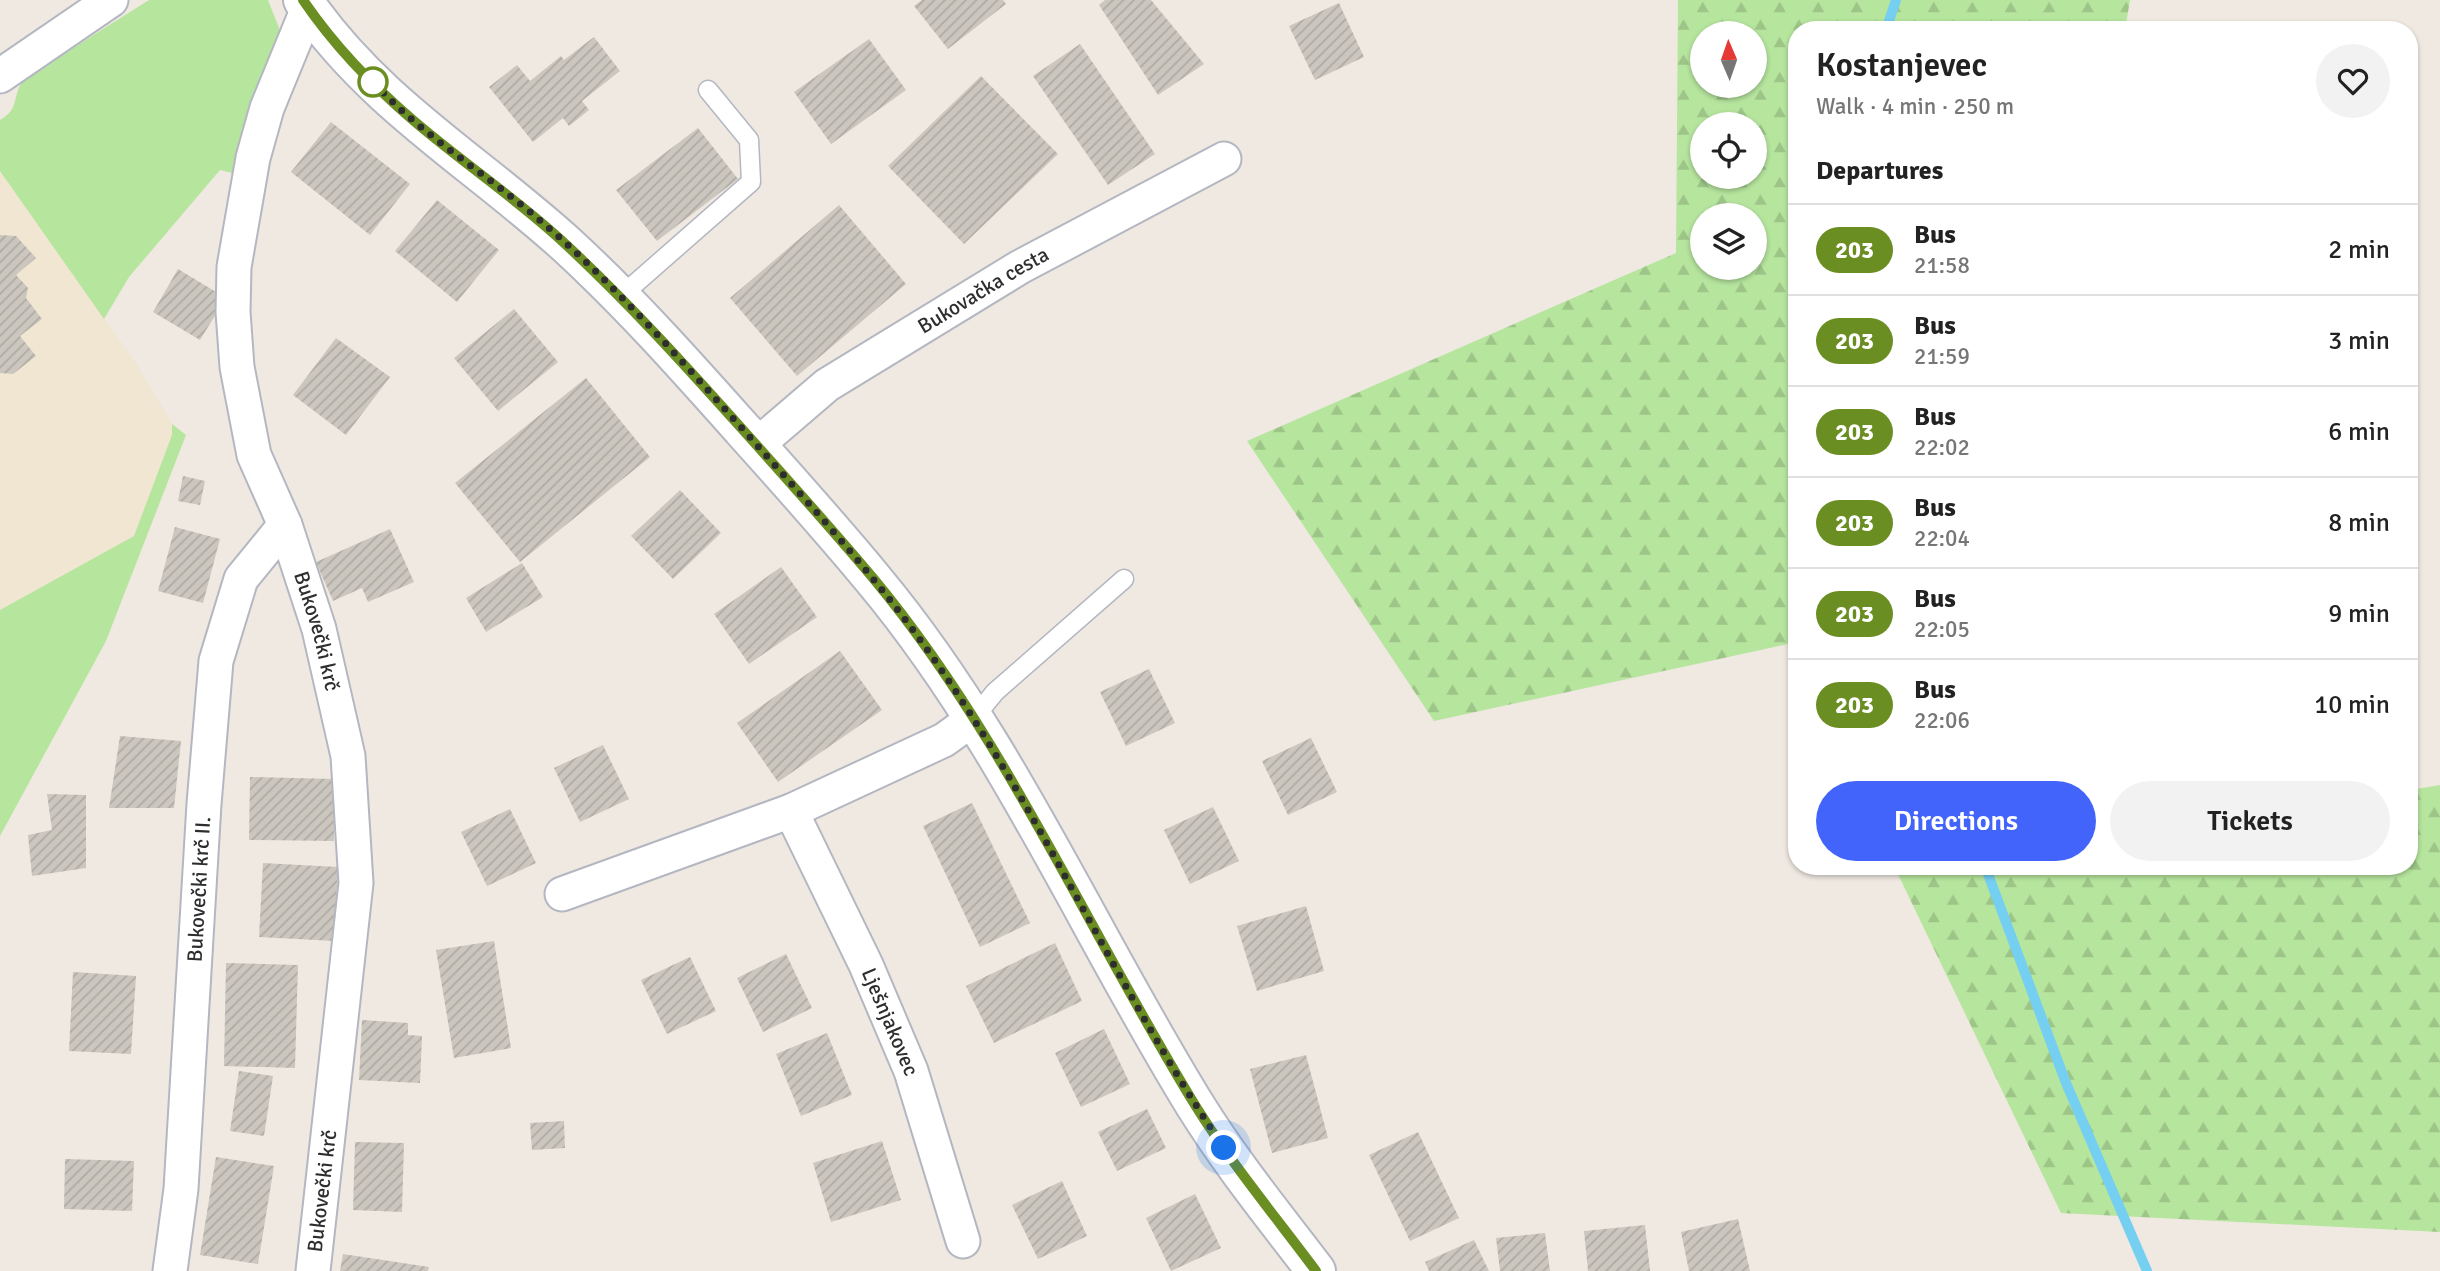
<!DOCTYPE html>
<html lang="en">
<head>
<meta charset="utf-8">
<style>
	:root { --surface:#fff; --page:#f2f2f2; --text:#222; --muted:#767676; --line:#e0e0e0; --accent:#4264fb }
	body { margin:0; font-family:Signika,sans-serif; background:var(--page); color:var(--text); height:100vh; display:flex; flex-direction:column; font-size:26px; white-space:nowrap }
	* { box-sizing:border-box; margin:0 }
	p { font-size:23px; color:var(--muted) }
	.icon { flex:none; width:38px; height:38px; fill:none; stroke:currentColor; stroke-width:2; stroke-linecap:round; stroke-linejoin:round }
	.map { position:relative; flex:1; overflow:hidden }
	.drawer { position:absolute; left:1788px; top:21px; width:630px; height:854px; display:flex; flex-direction:column; background:var(--surface); border-radius:28px; box-shadow:0 2px 5px #0004 }
	.drawer>* { flex:none }
	.badge { padding:0 14px; border-radius:23px; font-size:24px; line-height:46px }
	.needle { width:46px; rotate:358deg }
	.buttons { position:absolute; left:1690px; top:21px; display:grid; gap:14px }
	.buttons a { display:grid; place-items:center; width:77px; height:77px; border-radius:50%; background:var(--surface); box-shadow:0 2px 5px #0004; font-size:35px }
	.you { position:absolute; width:35px; height:35px; margin:-18px; border:5px solid #fff; border-radius:50%; background:#1a73e8; box-shadow:0 0 0 10px #1a73e833 }
	.map>.badge { position:absolute; translate:-50% -50%; box-shadow:0 0 0 4px #fff }
	h2 { padding:0 28px; font-size:26px; line-height:63px }
	.round { display:grid; place-items:center; flex:none; width:74px; height:74px; border-radius:37px; background:var(--page) }
	.overview { display:flex; align-items:center; justify-content:space-between; height:119px; padding:0 28px }
	h1 { font-size:33px; font-weight:600; line-height:52px }
	.action { display:flex; gap:14px; margin-top:auto; padding:14px 28px }
	.action a { flex:1; height:80px; border-radius:42px; background:var(--accent); color:#fff; font-size:28px; font-weight:600; line-height:80px; text-align:center }
	.action a+a { background:var(--page); color:var(--text) }
	ul { padding:0; list-style:none }
	li { display:flex; align-items:center; gap:21px; height:91px; padding:0 28px; border-top:2px solid var(--line) }
	li div { flex:1 }
	li b { display:block; font-size:26px }
	li em { font-style:normal }
	li .badge { min-width:77px; font-weight:700; text-align:center }
	.map>svg:first-child { display:block }
</style>
</head>
<body>
<div class="map">
<svg width="2440" height="1271" viewBox="0 0 2440 1271">
	<defs>
		<pattern id="forest-firs" width="22" height="20" patternUnits="userSpaceOnUse" patternTransform="scale(1.75)"><rect width="22" height="20" fill="#b6e59e"/><path d="M5 1l3.5 6h-7zM16 11l3.5 6h-7z" fill="#9dc588"/></pattern>
		<pattern id="building-hatch" width="6" height="6" patternUnits="userSpaceOnUse" patternTransform="scale(1.75)"><rect width="6" height="6" fill="#cbc7bf"/><path d="M-1 1l2-2M0 6l6-6M5 7l2-2" fill="none" stroke="#afaba4"/></pattern>
	</defs>
	<rect width="100%" height="100%" fill="#efe9e1"/>
	<path fill="#f0e6d1" d="M0,171L137,365L172,424V435L134,536L0,610Z"/>
	<g fill="#b6e59e">
		<path d="M149,0H268L283,38L237,174L220,170L129,277L104,319L0,171V120C21,108 11,96 24,79Z"/>
		<path d="M172,424L186,435L106,641L0,836V610L134,536L172,435Z"/>
	</g>
	<g fill="url(#forest-firs)" fill-rule="evenodd">
		<path d="M1678,0H2130L2125,30H1797V664L1788,644L1434,721L1247,441L1676,253ZM1703,33H1755V86H1703ZM1703,124H1755V177H1703ZM1703,215H1755V268H1703Z"/>
		<path d="M2440,785V1232L2061,1213L1894,866H2410V790Z"/>
	</g>
	<g fill="none" stroke-linecap="round" stroke-linejoin="round">
		<g stroke="#75cff0" stroke-width="10">
			<path d="M1886,30L1896,0"/>
			<path d="M1985,866L2066,1083L2147,1271"/>
		</g>
	</g>
	<g fill="url(#building-hatch)">
		<path d="M922,0H1003L1006,4L948,49L914,6Z"/>
		<path d="M1105,0H1151L1204,64L1158,95L1099,5Z"/>
		<path d="M1339,3L1364,57L1315,80L1289,26Z"/>
		<path d="M594,37L620,71L582,101L589,110L569,126L563,118L533,142L489,87L517,65L530,81L561,56L564,60Z"/>
		<path d="M869,39L906,90L831,144L794,92Z"/>
		<path d="M1080,44L1155,154L1108,185L1033,76Z"/>
		<path d="M981,76L1058,154L964,244L888,166Z"/>
		<path d="M331,122L410,184L370,235L291,172Z"/>
		<path d="M698,128L738,179L657,241L616,190Z"/>
		<path d="M437,200L499,250L457,302L395,251Z"/>
		<path d="M839,205L906,284L797,376L730,298Z"/>
		<path d="M0,235L16,236L36,258L16,275L28,288L26,298L42,319L20,336L36,356L13,374L0,373Z"/>
		<path d="M178,269L226,298L200,340L153,312Z"/>
		<path d="M514,309L558,362L498,411L454,358Z"/>
		<path d="M336,338L390,377L346,435L293,395Z"/>
		<path d="M586,378L650,457L520,562L455,483Z"/>
		<path d="M183,476L205,481L200,505L178,501Z"/>
		<path d="M680,490L721,533L673,579L631,536Z"/>
		<path d="M175,527L220,539L203,603L158,591Z"/>
		<path d="M390,529L414,582L368,602L362,588L333,601L316,562Z"/>
		<path d="M522,563L543,597L486,632L466,598Z"/>
		<path d="M781,567L817,617L749,664L714,614Z"/>
		<path d="M840,651L882,710L778,782L737,723Z"/>
		<path d="M1149,669L1175,723L1126,746L1100,692Z"/>
		<path d="M120,736L181,741L174,808H109Z"/>
		<path d="M1311,738L1337,792L1288,815L1262,761Z"/>
		<path d="M603,745L629,799L580,822L554,768Z"/>
		<path d="M250,777L334,779V841L249,840Z"/>
		<path d="M47,794L86,795V868L32,876L28,835L52,830Z"/>
		<path d="M972,803L1030,923L980,947L923,826Z"/>
		<path d="M1213,807L1239,861L1190,884L1164,830Z"/>
		<path d="M510,809L536,863L487,886L461,832Z"/>
		<path d="M263,863L338,867L334,941L259,937Z"/>
		<path d="M1306,906L1324,971L1257,991L1237,926Z"/>
		<path d="M494,941L511,1048L454,1058L436,950Z"/>
		<path d="M1055,943L1082,1001L994,1043L966,986Z"/>
		<path d="M786,954L812,1008L763,1032L737,978Z"/>
		<path d="M690,957L716,1011L667,1034L641,980Z"/>
		<path d="M226,963L298,965L295,1068L224,1066Z"/>
		<path d="M73,972L136,976L131,1054L69,1051Z"/>
		<path d="M362,1020L408,1023V1035L422,1036L420,1083L359,1080Z"/>
		<path d="M1104,1029L1130,1084L1081,1107L1055,1053Z"/>
		<path d="M827,1033L852,1095L801,1116L776,1054Z"/>
		<path d="M1306,1055L1328,1138L1272,1153L1250,1069Z"/>
		<path d="M239,1071L273,1076L264,1136L230,1131Z"/>
		<path d="M1147,1109L1166,1148L1117,1171L1098,1132Z"/>
		<path d="M564,1121L565,1148L532,1150L530,1123Z"/>
		<path d="M1418,1132L1459,1218L1410,1241L1369,1155Z"/>
		<path d="M882,1141L901,1200L831,1222L813,1163Z"/>
		<path d="M355,1142L404,1143L402,1212L353,1210Z"/>
		<path d="M216,1157L274,1166L258,1264L200,1255Z"/>
		<path d="M65,1159L134,1161L132,1211L64,1209Z"/>
		<path d="M1062,1181L1087,1236L1038,1259L1012,1205Z"/>
		<path d="M1195,1194L1221,1248L1171,1271L1146,1218Z"/>
		<path d="M1738,1219L1750,1271H1689L1681,1232Z"/>
		<path d="M1645,1225L1650,1271H1588L1584,1231Z"/>
		<path d="M1545,1233L1550,1271H1500L1496,1238Z"/>
		<path d="M1474,1240L1489,1271H1429L1425,1262Z"/>
		<path d="M343,1254L429,1267L428,1271H340Z"/>
	</g>
	<g fill="none" stroke-linecap="round" stroke-linejoin="round">
		<g stroke="#b4b7c1" stroke-width="21">
			<g id="lane">
				<path d="M621,296L751,182L749,140L708,90"/>
				<path d="M973,719L995,692L1124,579"/>
			</g>
		</g>
		<g stroke="#b4b7c1" stroke-width="37">
			<g id="street">
				<path id="s1" d="M308,8L267,108L253,158L234,267L233,312L237,367L254,455L285,525L319,629L348,756L356,883L313,1271"/>
				<path d="M0,76L111,0"/>
				<path id="s2" d="M757,445L827,385L1020,267L1224,159"/>
				<path id="s3" d="M791,811L866,965L911,1071L963,1241"/>
				<path d="M562,894L791,811L944,740L973,719"/>
				<path id="s4" d="M170,1271L181,1189L204,804L216,661L241,579L285,525"/>
			</g>
		</g>
		<g stroke="#b4b7c1" stroke-width="42">
			<path id="secondary" d="M303,0C373,103 477,163 567,245C630,303 686,366 743,430C787,479 831,528 873,579C1005,737 1087,930 1195,1105C1231,1163 1274,1216 1316,1271"/>
		</g>
		<use href="#lane" stroke="#fff" stroke-width="18"/>
		<use href="#street" stroke="#fff" stroke-width="33"/>
		<use href="#secondary" stroke="#fff" stroke-width="38"/>
	</g>
	<g fill="none" stroke-linecap="round" stroke-linejoin="round">
		<g stroke="#fff" stroke-width="16">
			<path id="line" d="M303,0C333,44 373,86 414,121C462,162 514,197 561,240C626,300 684,364 743,430C787,479 831,528 873,578C1004,735 1088,931 1195,1105C1231,1163 1275,1216 1316,1271"/>
		</g>
		<use href="#line" stroke="#6b8e23" stroke-width="10"/>
		<path stroke="#2e2e2e" stroke-width="7" stroke-dasharray="0 12.6" d="M373,82L369,79C384,93 399,109 415,122C454,155 496,183 535,216C613,282 680,359 748,435C809,504 872,572 926,648C1039,806 1115,987 1224,1148"/>
	</g>
	<circle fill="#fff" stroke="#6b8e23" stroke-width="3.5" cx="373" cy="82" r="14"/>
	<g text-anchor="middle" dominant-baseline="central" stroke-width="7" stroke-linejoin="round" paint-order="stroke">
		<g font-size="21" fill="#2e2e2e" stroke="#fff">
			<text stroke="none"><textPath href="#s2" startOffset="275">Bukovačka cesta</textPath></text>
			<text stroke="none"><textPath href="#s1" startOffset="648">Bukovečki krč</textPath></text>
			<text stroke="none"><textPath href="#s4" startOffset="383">Bukovečki krč II.</textPath></text>
			<text stroke="none"><textPath href="#s3" startOffset="233">Lješnjakovec</textPath></text>
			<text transform="translate(322 1191) rotate(-83)">Bukovečki krč</text>
		</g>
	</g>
</svg>
<div class="buttons">
<a><svg class="needle" viewBox="-14 -14 28 28"><path d="M0-13l5 13h-10z" fill="#e53935"/><path d="M0 13l5-13h-10z" fill="#767676"/></svg></a>
<a><svg class="icon" aria-label="locate" viewBox="0 0 24 24"><circle cx="12" cy="12" r="6"/><path d="M12 2v4M12 18v4M2 12h4M18 12h4"/></svg></a>
<a><svg class="icon" aria-label="layers" viewBox="0 0 24 24"><path d="M12 4l9 5-9 5-9-5zM3 14l9 5 9-5"/></svg></a>
</div>
<div class="you" style="left:1224px;top:1148px"></div>
<section class="drawer">
<div class="overview"><div><h1>Kostanjevec</h1><p>Walk · 4 min · 250 m</p></div><a class="round"><svg class="icon" aria-label="heart" viewBox="0 0 24 24"><path d="M12 20l-8-8c-3-5 5-10 8-4 3-6 11-1 8 4z"/></svg></a></div>
<h2>Departures</h2>
<ul>
<li><span class="badge" style="background:#6b8e23;color:#fff">203</span><div><b>Bus</b><p>21:58</p></div><em>2 min</em></li>
<li><span class="badge" style="background:#6b8e23;color:#fff">203</span><div><b>Bus</b><p>21:59</p></div><em>3 min</em></li>
<li><span class="badge" style="background:#6b8e23;color:#fff">203</span><div><b>Bus</b><p>22:02</p></div><em>6 min</em></li>
<li><span class="badge" style="background:#6b8e23;color:#fff">203</span><div><b>Bus</b><p>22:04</p></div><em>8 min</em></li>
<li><span class="badge" style="background:#6b8e23;color:#fff">203</span><div><b>Bus</b><p>22:05</p></div><em>9 min</em></li>
<li><span class="badge" style="background:#6b8e23;color:#fff">203</span><div><b>Bus</b><p>22:06</p></div><em>10 min</em></li>
</ul>
<div class="action"><a>Directions</a><a>Tickets</a></div>
</section>
</div>
</body>
</html>
